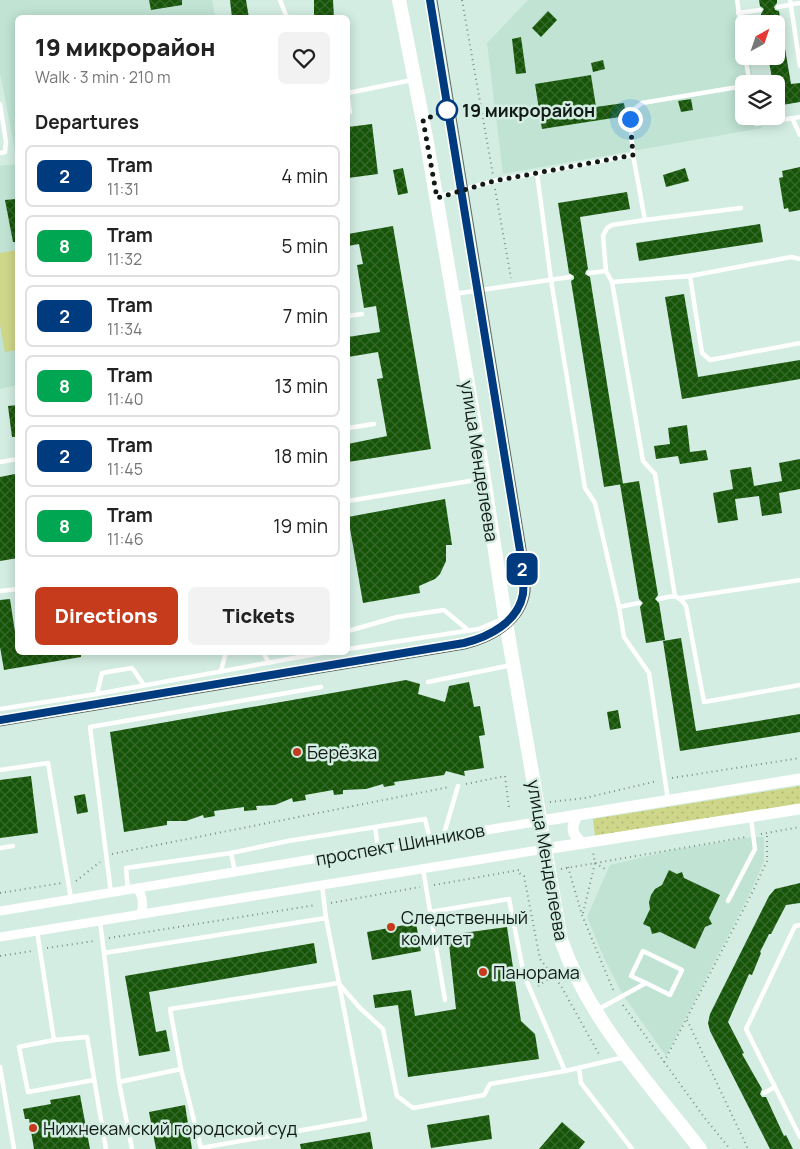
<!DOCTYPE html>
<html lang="en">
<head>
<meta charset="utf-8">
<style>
	:root { --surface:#fff; --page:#f2f2f2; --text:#222; --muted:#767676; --line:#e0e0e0; --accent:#c53b1c }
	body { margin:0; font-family:Manrope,sans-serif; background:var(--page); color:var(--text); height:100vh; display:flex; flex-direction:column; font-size:19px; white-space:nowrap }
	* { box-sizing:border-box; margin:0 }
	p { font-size:16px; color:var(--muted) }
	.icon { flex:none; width:28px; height:28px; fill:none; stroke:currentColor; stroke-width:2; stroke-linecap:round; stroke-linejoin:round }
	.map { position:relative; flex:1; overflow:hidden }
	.sheet { position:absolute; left:15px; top:15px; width:335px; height:640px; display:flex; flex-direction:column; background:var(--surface); border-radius:8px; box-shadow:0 2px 12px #0003 }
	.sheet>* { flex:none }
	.badge { padding:0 10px; border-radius:8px; font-size:18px; line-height:32px }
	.needle { width:32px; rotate:40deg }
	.buttons { position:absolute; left:735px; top:15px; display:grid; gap:10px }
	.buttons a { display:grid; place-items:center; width:50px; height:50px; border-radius:8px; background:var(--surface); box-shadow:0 2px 12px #0003; font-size:25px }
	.you { position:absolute; width:25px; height:25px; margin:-12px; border:4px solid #fff; border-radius:50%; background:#1a73e8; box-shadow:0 0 0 8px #1a73e833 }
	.map>.badge { position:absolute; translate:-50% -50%; box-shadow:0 0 0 2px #fff }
	h2 { padding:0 20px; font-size:19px; line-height:45px }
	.round { display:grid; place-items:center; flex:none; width:52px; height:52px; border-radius:8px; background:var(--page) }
	.overview { display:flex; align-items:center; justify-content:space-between; height:85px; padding:0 20px }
	h1 { font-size:24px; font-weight:800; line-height:38px }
	.button { display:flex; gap:10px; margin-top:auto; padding:10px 20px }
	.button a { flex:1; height:58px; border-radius:8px; background:var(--accent); color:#fff; font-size:20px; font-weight:800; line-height:58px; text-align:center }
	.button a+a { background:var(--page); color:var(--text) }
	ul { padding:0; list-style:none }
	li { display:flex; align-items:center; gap:15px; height:62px; margin:0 10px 8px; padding:0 10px; border:2px solid var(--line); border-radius:8px }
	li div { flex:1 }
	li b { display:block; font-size:19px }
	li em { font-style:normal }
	li .badge { min-width:55px; font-weight:700; text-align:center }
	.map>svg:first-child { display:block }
</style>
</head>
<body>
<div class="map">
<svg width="800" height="1149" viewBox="0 0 800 1149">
	<defs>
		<pattern id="grass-dots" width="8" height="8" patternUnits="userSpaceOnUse" patternTransform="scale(1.25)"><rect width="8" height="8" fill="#ced789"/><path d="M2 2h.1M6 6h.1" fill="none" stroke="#b0b876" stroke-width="1.8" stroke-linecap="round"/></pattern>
		<pattern id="building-cross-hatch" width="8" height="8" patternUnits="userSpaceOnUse" patternTransform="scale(1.25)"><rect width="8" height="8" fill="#165508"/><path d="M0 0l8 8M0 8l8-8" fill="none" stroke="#36692b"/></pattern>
	</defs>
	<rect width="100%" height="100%" fill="#d3ede2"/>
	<g fill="#c0e3d4">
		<path d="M0,0H212L215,17L18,18L17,161L0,73Z"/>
		<path d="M528,0H739L744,25V56H749L754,84H744V116H760L762,128L503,174L487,43Z"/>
		<path d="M17,164V385L0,389V166Z"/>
		<path d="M752,837H764V861L751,891L666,1056L623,995L604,958L587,917L610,865L668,851Z"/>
	</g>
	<path fill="url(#grass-dots)" d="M800,786V804L595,836L593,819Z"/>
	<path fill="#ced789" d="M17,250V350L5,352L0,325V253Z"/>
	<g fill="url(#building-cross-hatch)">
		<path d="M149,0H182V5L151,10Z"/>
		<path d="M230,0H246L249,18H232Z"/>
		<path d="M314,0H333L334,18H314Z"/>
		<path d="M759,0H777V3L774,7L775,10L779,11L781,24H763L761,14L764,9L760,6Z"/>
		<path d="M548,11L557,20L541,37L532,28Z"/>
		<path d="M781,25L791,84L800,83V102L776,106V84H773L768,56H776V26Z"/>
		<path d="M521,37L526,73L516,74L512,39Z"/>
		<path d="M603,60L605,69L593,72L591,63Z"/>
		<path d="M591,75L596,107L624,103L626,116L542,129L535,84Z"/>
		<path d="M691,99L693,110L681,112L678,101Z"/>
		<path d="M372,124L378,174L348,178V127Z"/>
		<path d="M800,167V210L789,212L788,208L784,209L779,178L783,177L782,171Z"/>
		<path d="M403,168L408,193L398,195L393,170Z"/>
		<path d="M685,168L689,181L666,187L663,175Z"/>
		<path d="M627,192L630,209L580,217L588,269L586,271L585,274L590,277L623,484L604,487L571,281L574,279V276L569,273L558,203Z"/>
		<path d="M16,199L18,242H13L5,200Z"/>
		<path d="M760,224L763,242L639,261L636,243Z"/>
		<path d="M393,226L431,449L348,462V444L387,436L377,379L383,378L378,352L348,357V337L380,332L376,306L364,308L357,265L363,264L359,244L348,246V234Z"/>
		<path d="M684,294L698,377L800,360V379L682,399L665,297Z"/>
		<path d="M18,405V437H12L8,406Z"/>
		<path d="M687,425L690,452L706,450L708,460L680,464L678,456L656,459L654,446L670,444L668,428Z"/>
		<path d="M800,459V489L779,493L782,513L762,516L759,496L735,499L738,520L718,523L713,493L733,489L730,470L751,467L754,486L782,481L779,463Z"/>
		<path d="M15,474L18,491V558L0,561V477Z"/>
		<path d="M639,481L658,595L655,599L659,603L665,640L646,643L640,607L643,603L639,599L620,484Z"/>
		<path d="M445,499L452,545H446V561L440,574L435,579L419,586L420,593L363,603L348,517Z"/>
		<path d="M10,599L18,652H81V657L4,670L0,647V600Z"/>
		<path d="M681,638L696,731L800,714V732L680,751L663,641Z"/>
		<path d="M406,680L420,684L418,694L445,702L449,686L469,682L474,707L480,706L485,735L479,736L484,768L464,771L465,776L446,771L444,775L394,782L395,785L384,787L383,784L366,789L343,790V794L334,795L333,790L305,795L306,800L293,802L292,798L275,805L256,806L257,810L244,811V807L214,811L215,816L204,818L203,815L186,821H167V825L124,832L110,732Z"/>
		<path d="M618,710L621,728L610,730L607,712Z"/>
		<path d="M31,776L38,833L0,838V780Z"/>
		<path d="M85,794L88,812L77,814L74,796Z"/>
		<path d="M669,870L677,874L682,872L684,878L720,895L709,918L712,924L705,927L695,949L660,932L652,934L650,927L643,924L650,909L649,902L651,895L655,889L662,885Z"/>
		<path d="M800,883V903L786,905L771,934H769L760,952L761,953L752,975L749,974L728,1022L744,1053L742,1054L762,1089L760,1094L762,1097H766L784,1136L786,1135L793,1149H770L710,1031L708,1023L710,1014L769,896L775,889Z"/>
		<path d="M416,923L421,951L372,960L367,932Z"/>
		<path d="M507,927L521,1021L535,1034L539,1059L408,1077L398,1005L375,1008L373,995L411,990L415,1016L456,1009L448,935Z"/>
		<path d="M314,943L317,963L149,992L156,1032L166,1030L170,1051L139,1056L125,976Z"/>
		<path d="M80,1095L90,1149H34L29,1119H25L23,1109L51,1104L50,1100Z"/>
		<path d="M185,1105L192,1149H156L149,1112Z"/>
		<path d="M489,1115L492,1139L431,1148L427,1125Z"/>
		<path d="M562,1122L585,1142L579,1149H539Z"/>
		<path d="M370,1132L373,1149H301L300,1144Z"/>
	</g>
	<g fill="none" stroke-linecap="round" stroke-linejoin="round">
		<g stroke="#7d8f87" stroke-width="2" stroke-dasharray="1 4" stroke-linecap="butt">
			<path d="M462,0L493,175"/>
			<path d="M495,189L511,278"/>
			<path d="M672,778L800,758"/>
			<path d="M466,784L505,776L509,808"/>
			<path d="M550,802L585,798L657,781"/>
			<path d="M761,834L800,827"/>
			<path d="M112,854L449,787"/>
			<path d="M595,863L607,870"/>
			<path d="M568,867L582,915L614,992"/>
			<path d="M561,869L746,837"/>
			<path d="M76,881L100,862"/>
			<path d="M434,885L519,870V873L524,876L540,959L561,986L600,1056"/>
			<path d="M0,893L62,883"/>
			<path d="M331,903L420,887"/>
			<path d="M583,913L595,863L593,852"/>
			<path d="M109,938L316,905"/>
			<path d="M47,948L94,941"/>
			<path d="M0,956L32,951"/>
			<path d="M538,986L553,976"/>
			<path d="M623,1005L704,1117L730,1149"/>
			<path d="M687,1020L748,1149"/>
			<path d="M664,1062L753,891L767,861V833"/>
		</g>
		<g stroke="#fff" stroke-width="4.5">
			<path d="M280,0L287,18"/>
			<path d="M737,0L744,46"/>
			<path d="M790,0L800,66"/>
			<path d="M778,7L800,3"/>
			<path d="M738,13L760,10"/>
			<path d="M745,56L750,84"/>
			<path d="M348,93L412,80"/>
			<path d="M348,99L350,112H348"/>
			<path d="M0,104L6,142L5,152L0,153"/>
			<path d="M754,116L756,124L800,117"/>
			<path d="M792,118L800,135"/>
			<path d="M633,155L630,119L633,110L642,103L744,86"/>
			<path d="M537,173L551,280L585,488L595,503L619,607"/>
			<path d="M437,197L494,181L633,155L645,220L612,225L607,228L603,236L606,271L612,282L643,461L655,474L675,596"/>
			<path d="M645,220L741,208"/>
			<path d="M589,273L606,271"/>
			<path d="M690,276L791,257L800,259"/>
			<path d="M612,282L690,276L702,353L710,360L800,343"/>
			<path d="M454,294L570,277"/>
			<path d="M348,316L362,314"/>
			<path d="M348,428L374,424"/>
			<path d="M0,462L18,459"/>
			<path d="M348,501L482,479"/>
			<path d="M0,591L18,589"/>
			<path d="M681,598L800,580"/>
			<path d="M659,599C673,596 677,593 686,606L704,702L800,685"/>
			<path d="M639,603L619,607L624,637L649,673L668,800"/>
			<path d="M348,631L397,617L444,610L468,630"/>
			<path d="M348,649L479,629L502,619"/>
			<path d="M263,652L269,663"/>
			<path d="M221,671L226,652"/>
			<path d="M428,682L512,665"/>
			<path d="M97,694L102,673L132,668L144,685"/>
			<path d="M0,709L97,694L327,652"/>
			<path d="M0,770L48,763L71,899"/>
			<path d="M375,827L378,848"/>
			<path d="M443,837L458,786"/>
			<path d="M0,848L13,846"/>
			<path d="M423,869L445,1000"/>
			<path d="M235,872L231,853L288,841L425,819L430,839"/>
			<path d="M322,885L326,918"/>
			<path d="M128,890L126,868L231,853"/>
			<path d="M111,893L90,727L321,687"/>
			<path d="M728,901L755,849L751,818"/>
			<path d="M430,912L509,899L524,975L565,1071"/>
			<path d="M100,921L104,953L326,918L339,983L170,1009L181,1069L119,1082L104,953"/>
			<path d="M800,925L795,926L746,1029L800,1137"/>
			<path d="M37,931L54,1040"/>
			<path d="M340,985L360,1008L383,1029L397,1096L413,1108L484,1095L490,1084L565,1071L625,1057"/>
			<path d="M597,1010L646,983L631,976L643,951L682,970L670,995L646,983"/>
			<path d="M0,1067L14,1149"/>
			<path d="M579,1068L581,1083L632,1149"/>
			<path d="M181,1069L201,1148L365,1119L339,983"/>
			<path d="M94,1080L28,1092L19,1047L54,1040L87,1037L106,1149"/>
			<path d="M119,1082L132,1149"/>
			<path d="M764,1093L775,1087"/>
		</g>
		<g stroke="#fff" stroke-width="9">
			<path d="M137,888C143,896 144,904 141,914"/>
			<path d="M0,911L541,821"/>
			<path d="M0,937L545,849"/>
		</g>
		<g stroke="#fff" stroke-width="11">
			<path d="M577,815C571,828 571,833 582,843"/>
			<path d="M541,821L800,779"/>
			<path d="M545,849L800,809"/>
		</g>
		<path stroke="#fff" stroke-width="14" d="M399,0L426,137L484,478L505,617L561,940C589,1020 649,1083 700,1149"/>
		<path stroke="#5c6b65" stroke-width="1" d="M0,726L465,649C494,642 525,625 530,592C531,582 529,571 528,561L437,0"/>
	</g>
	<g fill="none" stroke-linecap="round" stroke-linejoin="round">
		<g stroke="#fff" stroke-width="11">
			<path id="line" d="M0,720L464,643C489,637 518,622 523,594C524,583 523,573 522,563L430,0"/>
		</g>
		<use href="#line" stroke="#003b80" stroke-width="8"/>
		<path stroke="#111a16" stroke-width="5" stroke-dasharray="0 9" d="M447,110L423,120L437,198L494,181L633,155L630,119"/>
	</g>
	<circle fill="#fff" stroke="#003b80" stroke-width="2.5" cx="447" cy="110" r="10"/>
	<g fill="#c53b1c" stroke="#d3ede2" stroke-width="2">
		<circle cx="297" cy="752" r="5"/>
		<circle cx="391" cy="927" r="5"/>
		<circle cx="483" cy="972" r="5"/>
		<circle cx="33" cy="1128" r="5"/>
	</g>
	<g text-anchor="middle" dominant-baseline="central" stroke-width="5" stroke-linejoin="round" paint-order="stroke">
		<g font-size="18" font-weight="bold" fill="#111a16" stroke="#d3ede2" text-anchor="start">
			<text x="462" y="110">19 микрорайон</text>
		</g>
		<g font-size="18" fill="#111a16" stroke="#d3ede2">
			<text transform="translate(480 461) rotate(81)">улица Менделеева</text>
			<text transform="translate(400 844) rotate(-10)">проспект Шинников</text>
			<text transform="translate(548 860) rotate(80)">улица Менделеева</text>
		</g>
		<g font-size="18" fill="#111a16" stroke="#d3ede2" text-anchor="start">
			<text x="307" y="752">Берёзка</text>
			<text x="401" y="917">Следственный<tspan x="401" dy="21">комитет</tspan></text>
			<text x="493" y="972">Панорама</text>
			<text x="43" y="1128">Нижнекамский городской суд</text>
		</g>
	</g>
</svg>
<div class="buttons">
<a><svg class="needle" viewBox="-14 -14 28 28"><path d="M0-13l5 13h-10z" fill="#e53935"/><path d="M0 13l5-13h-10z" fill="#767676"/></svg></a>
<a><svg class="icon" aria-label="layers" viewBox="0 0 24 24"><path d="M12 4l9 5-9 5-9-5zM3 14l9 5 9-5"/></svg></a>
</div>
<div class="you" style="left:630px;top:119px"></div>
<b class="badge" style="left:522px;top:569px;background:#003b80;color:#fff">2</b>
<section class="sheet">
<div class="overview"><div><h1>19 микрорайон</h1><p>Walk · 3 min · 210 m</p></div><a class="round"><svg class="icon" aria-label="heart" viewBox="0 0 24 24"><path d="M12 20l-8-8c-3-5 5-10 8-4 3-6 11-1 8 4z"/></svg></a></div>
<h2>Departures</h2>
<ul>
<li><span class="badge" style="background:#003b80;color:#fff">2</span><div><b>Tram</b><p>11:31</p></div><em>4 min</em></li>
<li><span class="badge" style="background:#00a651;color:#fff">8</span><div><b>Tram</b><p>11:32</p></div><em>5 min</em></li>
<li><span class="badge" style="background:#003b80;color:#fff">2</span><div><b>Tram</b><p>11:34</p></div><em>7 min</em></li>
<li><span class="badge" style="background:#00a651;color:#fff">8</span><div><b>Tram</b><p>11:40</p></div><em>13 min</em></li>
<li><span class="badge" style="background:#003b80;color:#fff">2</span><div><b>Tram</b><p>11:45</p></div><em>18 min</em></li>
<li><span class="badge" style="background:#00a651;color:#fff">8</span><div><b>Tram</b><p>11:46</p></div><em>19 min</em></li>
</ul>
<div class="button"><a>Directions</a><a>Tickets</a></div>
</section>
</div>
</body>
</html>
